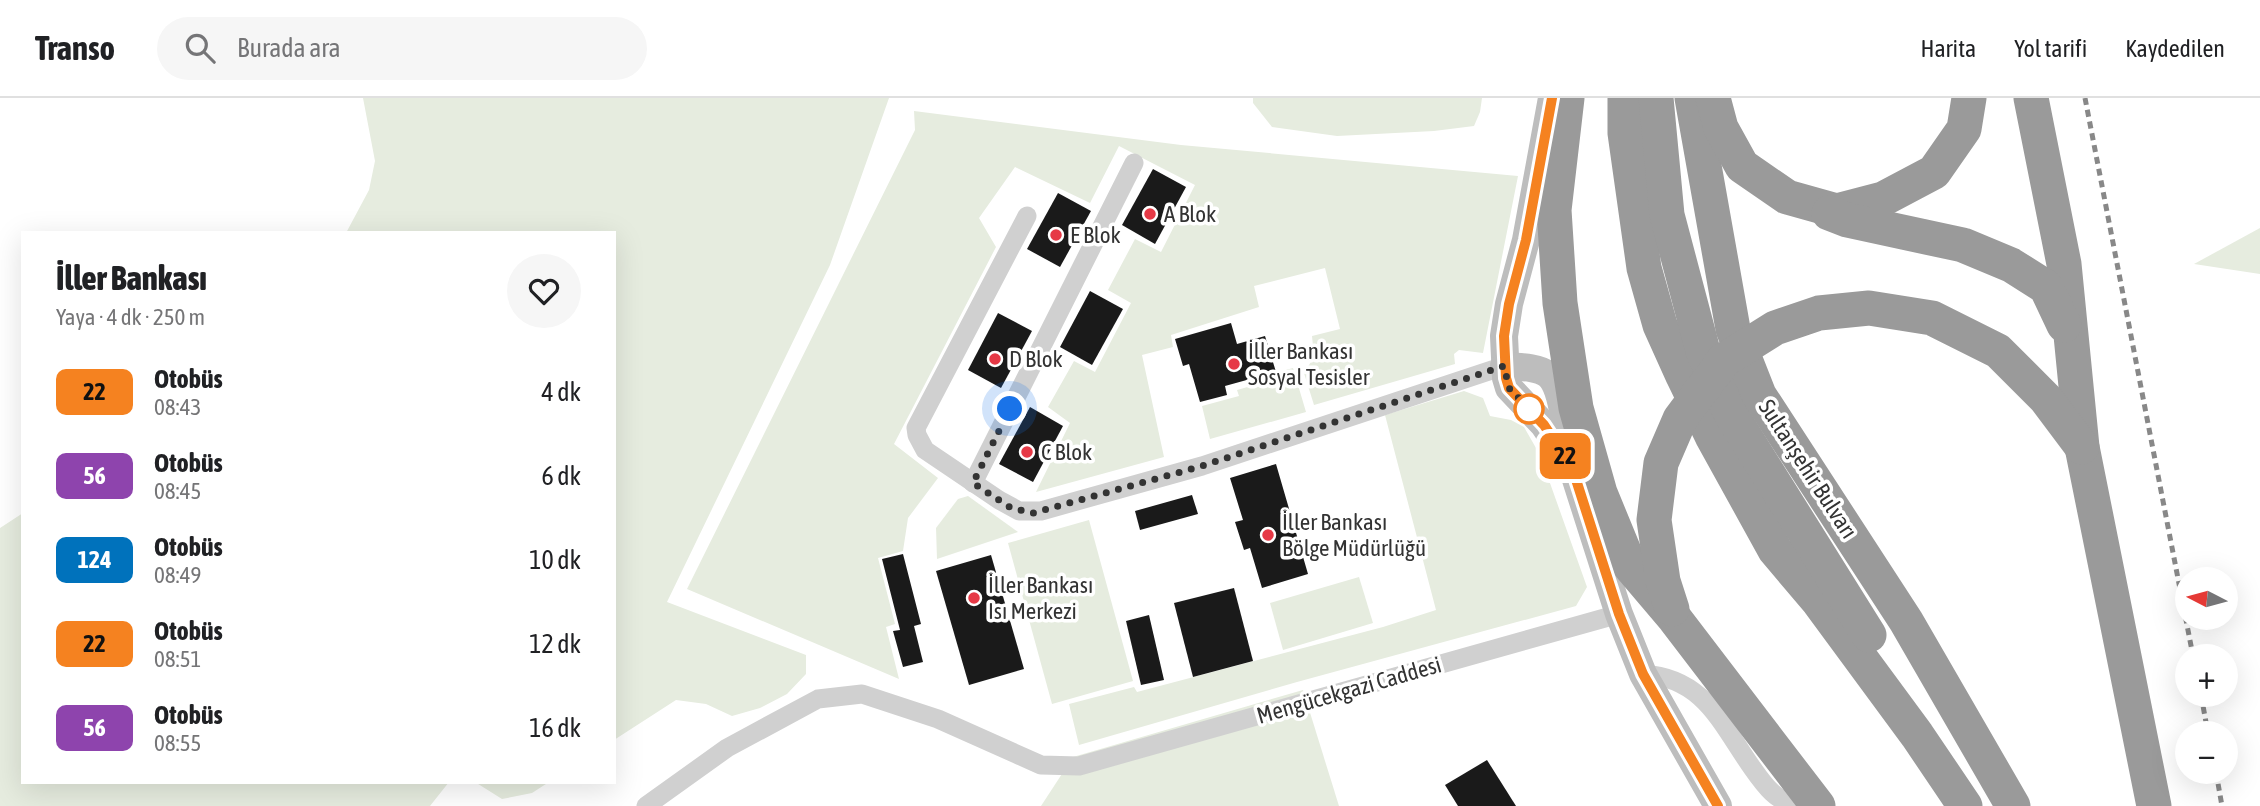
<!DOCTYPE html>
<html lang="tr">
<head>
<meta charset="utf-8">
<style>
	:root { --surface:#fff; --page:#f6f6f6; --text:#202124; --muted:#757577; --line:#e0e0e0 }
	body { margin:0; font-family:"Asap Condensed",sans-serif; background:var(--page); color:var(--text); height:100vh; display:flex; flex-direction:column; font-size:26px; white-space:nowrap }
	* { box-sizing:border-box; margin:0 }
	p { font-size:23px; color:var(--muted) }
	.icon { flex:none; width:38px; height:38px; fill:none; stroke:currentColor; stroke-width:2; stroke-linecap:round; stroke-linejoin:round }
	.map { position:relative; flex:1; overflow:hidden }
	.drawer { position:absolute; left:21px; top:133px; width:595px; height:553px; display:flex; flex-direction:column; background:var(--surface); border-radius:0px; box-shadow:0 7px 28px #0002 }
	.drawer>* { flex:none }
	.badge { padding:0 14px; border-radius:10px; font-size:24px; line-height:46px }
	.needle { width:46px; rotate:276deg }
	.buttons { position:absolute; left:2175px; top:469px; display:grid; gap:14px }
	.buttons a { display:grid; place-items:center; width:63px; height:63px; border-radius:50%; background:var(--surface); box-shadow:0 7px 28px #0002; font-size:35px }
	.you { position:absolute; width:35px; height:35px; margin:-18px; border:5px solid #fff; border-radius:50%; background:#1a73e8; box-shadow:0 0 0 10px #1a73e833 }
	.map>.badge { position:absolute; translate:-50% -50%; box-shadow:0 0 0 4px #fff }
	.round { display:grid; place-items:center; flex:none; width:74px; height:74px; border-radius:37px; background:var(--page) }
	.summary { display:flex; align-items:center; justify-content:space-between; height:119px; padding:0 35px }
	h1 { font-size:33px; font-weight:800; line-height:52px }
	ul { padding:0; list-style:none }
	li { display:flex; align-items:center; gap:21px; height:84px; padding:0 35px }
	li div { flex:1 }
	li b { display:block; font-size:26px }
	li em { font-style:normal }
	li .badge { min-width:77px; font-weight:700; text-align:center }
	header { display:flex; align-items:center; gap:42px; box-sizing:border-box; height:98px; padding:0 35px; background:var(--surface); border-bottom:2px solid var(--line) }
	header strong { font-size:33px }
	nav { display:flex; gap:38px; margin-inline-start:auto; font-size:24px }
	.search { width:490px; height:63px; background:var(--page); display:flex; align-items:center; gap:18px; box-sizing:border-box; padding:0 24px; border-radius:38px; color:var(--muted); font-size:26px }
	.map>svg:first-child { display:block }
</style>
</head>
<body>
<header>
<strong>Transo</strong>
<div class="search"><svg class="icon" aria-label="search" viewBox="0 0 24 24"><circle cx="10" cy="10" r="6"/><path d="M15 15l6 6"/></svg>Burada ara</div>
<nav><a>Harita</a><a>Yol tarifi</a><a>Kaydedilen</a></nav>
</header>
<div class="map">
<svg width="2260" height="708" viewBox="0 0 2260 708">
	<rect width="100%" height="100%" fill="#fff"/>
	<g fill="#e6ecdf">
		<path d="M363,0H889L830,167L667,504L806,557V576L787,596L760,610L732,618L706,606L676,602L614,642V135H346L369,92L375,63Z"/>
		<path d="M1253,0H1482L1480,14L1474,28L1434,33L1337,38L1272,29L1253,5Z"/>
		<path d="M914,13L1181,47L1518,78L1483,255L1459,252L1454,256L1455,266L1314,307L1304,275L1314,259L1312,238L1340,231L1325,170L1254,188L1259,209L1171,237L1173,249L1142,257L1164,359L1036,394L1070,325L1048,309L1074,263L1095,274L1131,205L1108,192L1135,141L1161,154L1195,87L1119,48L1090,105L1015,69L979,120L996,149L894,346L938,380L908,420L903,453L878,460L895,526L886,529L899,581L687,491L915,32Z"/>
		<path d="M2260,130V176L2194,166Z"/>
		<path d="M1293,270L1306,314L1210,341L1202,308L1239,298L1237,292L1279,280L1282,273Z"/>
		<path d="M1464,293L1483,300L1490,318L1511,322L1524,329L1540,357L1587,489L1576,508L1297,584L1079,647L1069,606L1134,589L1137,594L1383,529L1436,512L1385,317Z"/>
		<path d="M968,398L1018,434L937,461L936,430L958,401Z"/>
		<path d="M23,415V684H449L430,708H0V430Z"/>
		<path d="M1089,422L1133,583L1052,606L1008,445Z"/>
		<path d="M1359,479L1373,525L1283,552L1270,505Z"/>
		<path d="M1303,592L1339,708H1041L1073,659Z"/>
		<path d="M475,684H549L532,695L502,701Z"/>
	</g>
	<g fill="#1a1a1a">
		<path d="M1153,71L1186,89L1155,146L1122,127Z"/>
		<path d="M1058,95L1091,113L1060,169L1027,151Z"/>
		<path d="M1090,193L1123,211L1092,267L1060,249Z"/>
		<path d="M998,215L1032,233L1001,290L968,272Z"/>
		<path d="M1231,225L1237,246L1265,238L1276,274L1225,288L1227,297L1200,304L1189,266L1183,268L1175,241Z"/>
		<path d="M1030,309L1063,328L1033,384L999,366Z"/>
		<path d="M1276,366L1308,476L1262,490L1250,450L1244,452L1235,424L1243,422L1230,380Z"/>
		<path d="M1192,397L1198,416L1140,432L1135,413Z"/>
		<path d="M903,456L921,526L914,528L923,564L903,569L893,533L900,532L882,461Z"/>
		<path d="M991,457L1024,571L969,587L936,473Z"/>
		<path d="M1234,490L1253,563L1193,579L1174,505Z"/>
		<path d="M1149,517L1164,582L1141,587L1126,523Z"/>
		<path d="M1487,662L1516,708H1458L1445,687Z"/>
	</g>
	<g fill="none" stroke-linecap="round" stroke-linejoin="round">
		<g stroke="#d0d0d0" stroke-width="19">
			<path d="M1027,118L916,330L917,337L925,352L999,402L1019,413H1041L1202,368L1504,268"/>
			<path d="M973,385L1134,65"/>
			<path d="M1643,576C1705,580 1721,626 1753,671C1765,688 1776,703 1797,708"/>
			<path d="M646,708L727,650L818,601L862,596L938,621L1041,667L1079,668L1619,516"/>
		</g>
		<g stroke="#bdbdbd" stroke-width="28">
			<path d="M1552,0L1526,142L1509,206L1504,238L1506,280L1509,290L1544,327L1572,369L1619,516L1643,576L1718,708"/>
			<path d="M1504,268C1549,270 1556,272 1564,318"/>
		</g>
		<g stroke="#9a9a9a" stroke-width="35">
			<path d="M1567,0L1554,112L1560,205L1576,310L1600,395L1630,468L1675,521L1818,708"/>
			<path d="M1625,0V35L1644,170L1660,227L1683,278L1712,338L1775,452L1819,504L1917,637L1965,708"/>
			<path d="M1656,0L1667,117L1703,253L1732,318L1869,537"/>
			<path d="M1692,0L1733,231L1759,297L1906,523L2013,708"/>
			<path d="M1713,0L1721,30L1742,68L1787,99L1837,113L1883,101L1934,74L1964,31L1969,0"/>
			<path d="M2031,0L2064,166L2082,349L2154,708"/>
			<path d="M1829,115L1847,122L1963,147L2011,167L2046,189L2064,227"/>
			<path d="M1672,511L1663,483L1654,422L1661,365L1680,321L1724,262L1775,230L1819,215L1869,210L1932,220L1998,253L2046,301L2082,349"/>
		</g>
		<g stroke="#888" stroke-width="5" stroke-dasharray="7 5" stroke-linecap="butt">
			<path d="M2085,0L2193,558"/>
			<path d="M2201,597L2208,635"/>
			<path d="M2216,674L2222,708"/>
		</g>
	</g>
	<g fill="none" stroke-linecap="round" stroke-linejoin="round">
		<g stroke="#fff" stroke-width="16">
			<path id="line" d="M1552,0L1526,142L1509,206L1504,238L1506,280L1509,290L1544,327L1572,369L1619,516L1643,576L1718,708"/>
		</g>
		<use href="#line" stroke="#f58220" stroke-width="10"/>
		<path stroke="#333" stroke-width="7" stroke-dasharray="0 12.6" d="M1010,311L973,385L1011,410L1033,415L1202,368L1504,268L1509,290L1529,311"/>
	</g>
	<g fill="#e63946" stroke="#fff" stroke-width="2.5">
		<circle cx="1150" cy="116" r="7"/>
		<circle cx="1056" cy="137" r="7"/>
		<circle cx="995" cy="261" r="7"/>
		<circle cx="1234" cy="266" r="7"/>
		<circle cx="1027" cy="354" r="7"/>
		<circle cx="1268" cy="437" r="7"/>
		<circle cx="974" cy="500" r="7"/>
	</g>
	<circle fill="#fff" stroke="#f58220" stroke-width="3.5" cx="1529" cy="311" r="14"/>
	<g text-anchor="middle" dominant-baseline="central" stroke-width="7" stroke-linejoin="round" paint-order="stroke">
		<g font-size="23" fill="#333" stroke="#fff" text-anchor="start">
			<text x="1164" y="116">A Blok</text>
			<text x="1070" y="137">E Blok</text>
			<text x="1248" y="253">İller Bankası<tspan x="1248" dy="26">Sosyal Tesisler</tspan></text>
			<text x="1009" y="261">D Blok</text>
			<text x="1041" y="354">C Blok</text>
			<text x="1282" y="424">İller Bankası<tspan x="1282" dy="26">Bölge Müdürlüğü</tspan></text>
			<text x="988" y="487">İller Bankası<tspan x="988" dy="26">Isı Merkezi</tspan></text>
		</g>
		<g font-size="23" fill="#333" stroke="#fff">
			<text transform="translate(1808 371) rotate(57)">Sultanşehir Bulvarı</text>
			<text transform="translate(1349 592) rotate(-16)">Mengücekgazi Caddesi</text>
		</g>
	</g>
</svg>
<div class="buttons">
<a><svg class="needle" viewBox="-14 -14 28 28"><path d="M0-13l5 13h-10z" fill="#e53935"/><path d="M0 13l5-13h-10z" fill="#757577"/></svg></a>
<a>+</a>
<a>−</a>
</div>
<div class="you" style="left:1010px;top:311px"></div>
<b class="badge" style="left:1565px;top:358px;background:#f58220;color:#111">22</b>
<section class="drawer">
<div class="summary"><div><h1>İller Bankası</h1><p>Yaya · 4 dk · 250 m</p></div><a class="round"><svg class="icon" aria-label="heart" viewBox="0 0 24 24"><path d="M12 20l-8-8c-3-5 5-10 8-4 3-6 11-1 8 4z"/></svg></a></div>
<ul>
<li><span class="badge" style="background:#f58220;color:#111">22</span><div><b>Otobüs</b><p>08:43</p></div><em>4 dk</em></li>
<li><span class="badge" style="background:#8e44ad;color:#fff">56</span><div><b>Otobüs</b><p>08:45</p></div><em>6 dk</em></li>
<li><span class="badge" style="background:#0072bc;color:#fff">124</span><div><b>Otobüs</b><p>08:49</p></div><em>10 dk</em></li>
<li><span class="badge" style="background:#f58220;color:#111">22</span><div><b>Otobüs</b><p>08:51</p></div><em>12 dk</em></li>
<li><span class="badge" style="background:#8e44ad;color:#fff">56</span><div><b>Otobüs</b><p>08:55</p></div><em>16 dk</em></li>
</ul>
</section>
</div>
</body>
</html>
